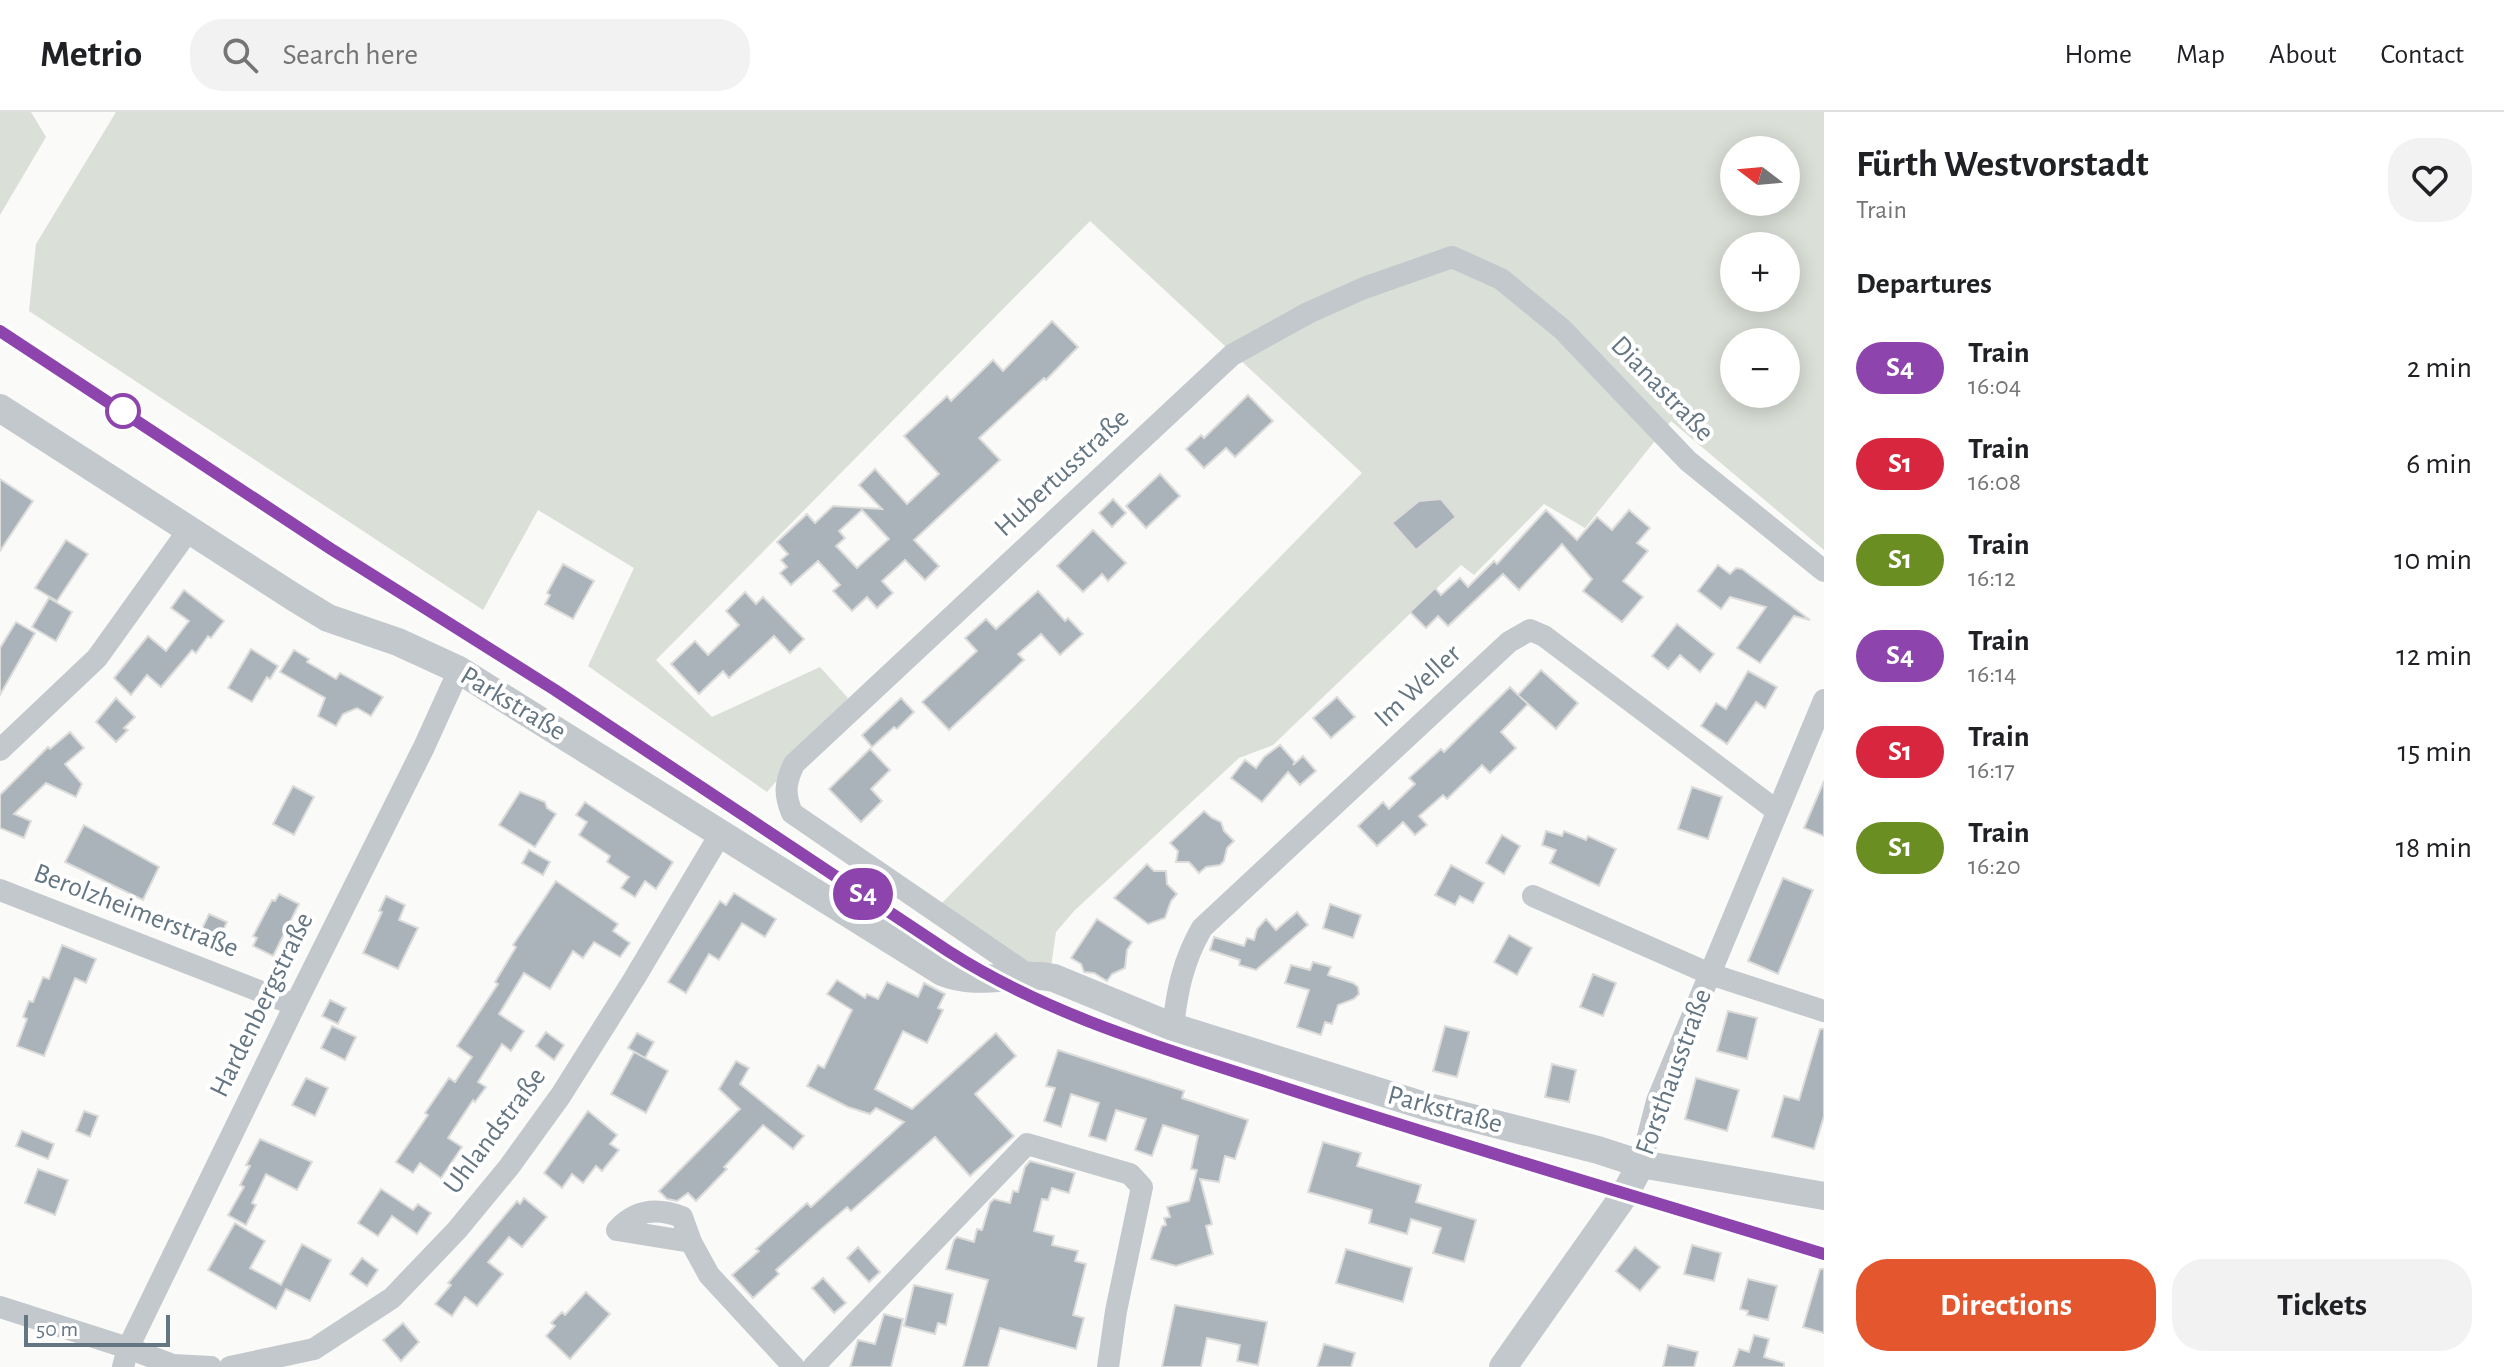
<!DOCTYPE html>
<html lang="en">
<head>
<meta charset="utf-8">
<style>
	:root { --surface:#fff; --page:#f2f2f2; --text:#202124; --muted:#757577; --line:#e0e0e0; --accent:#e4572e }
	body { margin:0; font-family:"Alegreya Sans",sans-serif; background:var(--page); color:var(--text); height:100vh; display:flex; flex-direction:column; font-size:30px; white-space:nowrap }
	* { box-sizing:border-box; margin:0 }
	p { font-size:26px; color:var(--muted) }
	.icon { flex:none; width:44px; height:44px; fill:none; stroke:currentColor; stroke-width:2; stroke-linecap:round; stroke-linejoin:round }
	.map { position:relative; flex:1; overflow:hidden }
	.panel { display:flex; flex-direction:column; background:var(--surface); width:680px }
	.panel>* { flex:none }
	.badge { padding:0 16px; border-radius:26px; font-size:28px; line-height:52px }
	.needle { width:52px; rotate:286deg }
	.fabs { position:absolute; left:1720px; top:24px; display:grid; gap:16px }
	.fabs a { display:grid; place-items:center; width:80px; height:80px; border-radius:50%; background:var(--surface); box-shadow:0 4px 20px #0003; font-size:40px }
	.scale { position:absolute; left:24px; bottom:20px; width:146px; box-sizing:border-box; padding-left:8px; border:4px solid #657683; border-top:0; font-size:22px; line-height:28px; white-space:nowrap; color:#657683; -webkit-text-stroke:6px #fff; paint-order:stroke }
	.map>.badge { position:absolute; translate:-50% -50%; box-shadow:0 0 0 4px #fff }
	h2 { padding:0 32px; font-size:30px; line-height:72px }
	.round { display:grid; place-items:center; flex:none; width:84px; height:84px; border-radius:32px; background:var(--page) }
	.summary { display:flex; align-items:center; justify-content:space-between; height:136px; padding:0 32px }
	h1 { font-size:38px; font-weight:700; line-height:60px }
	.cta { display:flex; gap:16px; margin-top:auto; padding:16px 32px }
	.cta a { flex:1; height:92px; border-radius:32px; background:var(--accent); color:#fff; font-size:32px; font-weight:700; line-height:92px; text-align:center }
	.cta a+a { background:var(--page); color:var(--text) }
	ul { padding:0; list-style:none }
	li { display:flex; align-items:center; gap:24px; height:96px; padding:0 32px }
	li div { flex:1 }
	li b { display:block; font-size:30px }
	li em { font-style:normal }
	li .badge { min-width:88px; font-weight:700; text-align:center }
	header { display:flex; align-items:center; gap:48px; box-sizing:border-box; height:112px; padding:0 40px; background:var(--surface); border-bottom:2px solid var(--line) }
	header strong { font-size:38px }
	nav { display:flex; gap:44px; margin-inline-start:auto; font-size:28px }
	.search { width:560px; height:72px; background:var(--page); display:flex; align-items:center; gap:20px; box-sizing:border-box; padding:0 28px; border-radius:32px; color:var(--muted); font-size:30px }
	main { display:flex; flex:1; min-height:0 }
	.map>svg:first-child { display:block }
</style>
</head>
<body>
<header>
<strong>Metrio</strong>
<div class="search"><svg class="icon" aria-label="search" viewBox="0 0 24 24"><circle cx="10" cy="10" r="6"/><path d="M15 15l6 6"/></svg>Search here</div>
<nav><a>Home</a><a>Map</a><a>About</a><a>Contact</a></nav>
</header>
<main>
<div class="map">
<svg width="1824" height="1255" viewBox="0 0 1824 1255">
	<rect width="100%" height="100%" fill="#fafaf8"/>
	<g fill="#dadfd7" fill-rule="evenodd">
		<path d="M0,0H31L46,25L0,103Z"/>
		<path d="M116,0H1824V438L1671,309L1585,416L1544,392L1474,463L1461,453L1273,633L1239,646L1074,799L1056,820L1051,855L1020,852L941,792L1362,361L1090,109L656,548L712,605L820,555L848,586L767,680L588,554L634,456L538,398L483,498L29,199L36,132ZM1734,38H1786V90H1734ZM1734,134H1786V186H1734ZM1734,230H1786V282H1734Z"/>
	</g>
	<g fill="#aab3b9" stroke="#dcdcda" stroke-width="2" fill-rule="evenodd">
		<path d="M1052,209L1078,235L1046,268L1044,266L979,326L1000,348L914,428L939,454L925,468L905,448L882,469L893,481L877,496L867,485L852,499L833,479L840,473L818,449L791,473L780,461L787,455L781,448L788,442L777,430L807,402L815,411L833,394L882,397L859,373L875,357L907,392L939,362L904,324L947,284L951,289L993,248L1003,259ZM862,398L889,427L857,456L836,434L845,426L839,419Z"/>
		<path d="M1248,283L1273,309L1235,345L1226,336L1204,356L1186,337L1201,323L1204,326Z"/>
		<path d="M1160,362L1180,384L1146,416L1126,394Z"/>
		<path d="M0,367L33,389L0,439Z"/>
		<path d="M1113,387L1126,401L1112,415L1099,401Z"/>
		<path d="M1441,387L1456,405L1416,438L1392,411L1419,389Z"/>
		<path d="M1546,398L1577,428L1597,405L1612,418L1629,398L1650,416L1637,431L1648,439L1623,469L1643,485L1622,510L1583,479L1592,467L1562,432L1519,478L1503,462L1448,514L1438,504L1426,516L1410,500L1435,476L1441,483L1460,466L1468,475L1494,449L1497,452Z"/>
		<path d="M1093,418L1126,451L1108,469L1102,462L1083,480L1057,454Z"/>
		<path d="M66,428L88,442L57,489L35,476Z"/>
		<path d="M563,452L594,469L573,507L545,492L550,483L547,481Z"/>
		<path d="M1718,453L1730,462L1736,456L1742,457L1810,508L1794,504L1760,551L1737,536L1766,495L1730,485L1721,497L1698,479Z"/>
		<path d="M184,478L224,509L211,526L208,524L196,541L192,538L161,575L147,563L131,583L114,566L148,524L166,539L189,509L171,496Z"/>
		<path d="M1038,479L1065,509L1068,506L1083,522L1060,543L1041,522L1018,542L1024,548L949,618L922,590L977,539L965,526L986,507L996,517Z"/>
		<path d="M745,480L756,492L763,485L804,527L790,541L774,524L729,566L723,559L699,582L671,552L695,529L708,543L739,513L726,499Z"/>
		<path d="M49,486L72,500L56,529L32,515Z"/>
		<path d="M16,510L35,521L0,583V536Z"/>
		<path d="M1677,512L1714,542L1700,560L1680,543L1668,557L1652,544Z"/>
		<path d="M251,537L278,554L270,567L267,565L252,590L228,576Z"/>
		<path d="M294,538L309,547L307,550L336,567L340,561L383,585L371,604L357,596L343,602L336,614L318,604L325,586L280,560Z"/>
		<path d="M1541,558L1578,591L1556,617L1519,584L1528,592L1501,620L1516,636L1490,661L1482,653L1447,687L1443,683L1419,704L1427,713L1415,723L1403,710L1377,734L1358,714L1383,690L1389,697L1415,672L1409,666L1441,637L1444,640L1510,575L1518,583Z"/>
		<path d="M1748,559L1777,575L1765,596L1756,590L1727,632L1701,614L1716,591L1726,597Z"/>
		<path d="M1337,585L1355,605L1331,626L1313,606Z"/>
		<path d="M116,586L135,605L124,616L128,618L116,630L96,610Z"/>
		<path d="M901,586L914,600L897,617L894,615L872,635L862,623Z"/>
		<path d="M70,620L84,636L65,652L82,672L76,685L46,671L14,702L31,709L24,726L0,716V683L48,635L50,637Z"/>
		<path d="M1280,633L1295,650L1293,653L1303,644L1316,659L1300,673L1288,660L1262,690L1231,666L1245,648L1256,656L1264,645Z"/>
		<path d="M870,637L890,658L871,677L882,689L861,710L829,677Z"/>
		<path d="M1824,669V724L1804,716Z"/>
		<path d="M293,674L314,685L294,723L273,712Z"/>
		<path d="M1692,675L1722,685L1708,727L1678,717Z"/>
		<path d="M520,680L545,690L547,696L556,702L535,735L499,713Z"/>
		<path d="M585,690L673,750L656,777L645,769L635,785L621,776L629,765L607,750L610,744L579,723L587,710L576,703Z"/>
		<path d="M1204,699L1212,706L1221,710L1224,719L1234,729L1227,736L1224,749L1220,753L1206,755L1199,761L1189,750H1176L1178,739L1170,731Z"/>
		<path d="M84,713L159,755L143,788L65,750Z"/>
		<path d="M1546,719L1562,724L1564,719L1586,728L1588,724L1616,737L1599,774L1550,751L1556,738L1542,733Z"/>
		<path d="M1502,723L1520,734L1504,762L1486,751Z"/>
		<path d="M529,738L550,750L543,763L522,751Z"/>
		<path d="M1147,752L1154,759H1166L1167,772L1177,782L1171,789L1165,806L1148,812L1114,786Z"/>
		<path d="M1451,753L1484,771L1473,791L1460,784L1455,793L1435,783Z"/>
		<path d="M1783,766L1813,778L1778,862L1748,849Z"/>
		<path d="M556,769L618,812L613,819L630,831L620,845L594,830L583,846L573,839L550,877L524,861L499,902L524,919L511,939L502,932L478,970L486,975L475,990L473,988L448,1026L462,1035L441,1066L420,1051L413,1061L396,1050L428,1003L425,1001L449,966L455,970L472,945L457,934L498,872L495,870L516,835L513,833Z"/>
		<path d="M734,781L776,807L765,825L742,811L719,848L709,842L686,881L668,870L720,789L726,793Z"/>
		<path d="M279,782L299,792L273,844L253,834L257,826L253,824L272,788L275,789Z"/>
		<path d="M386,784L405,793L399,808L418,816L398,857L363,841L382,800L379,799Z"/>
		<path d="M1330,792L1361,803L1353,826L1323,816Z"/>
		<path d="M1297,800L1308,813L1256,858L1239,853L1240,848L1210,838L1214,825L1244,834L1247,826L1254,828L1257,817L1266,807L1276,818Z"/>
		<path d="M209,802L227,810L218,830L200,821Z"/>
		<path d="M1097,807L1132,830L1127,838L1125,856L1112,862L1107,869L1094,861L1084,860L1081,852L1071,846Z"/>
		<path d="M1509,823L1532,836L1517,863L1494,850Z"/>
		<path d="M62,833L96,847L86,871L75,866L44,944L17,934L27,907L23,905L29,889L33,890L43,865L49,867Z"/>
		<path d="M1313,850L1331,855L1328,863L1353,871L1358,875L1359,882L1354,887L1338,893L1332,912L1325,910L1321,923L1297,915L1309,878L1285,871L1291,853L1310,858Z"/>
		<path d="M1593,862L1616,871L1603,904L1580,895Z"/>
		<path d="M837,868L865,886L867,882L878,887L887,870L918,885L924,871L945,882L938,896L943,898L927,931L903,919L875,977L912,997L996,921L1016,944L975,982L1014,1024L970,1064L935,1025L851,1099L847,1095L820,1118L776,1158L779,1162L753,1186L732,1163L759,1139L756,1137L807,1091L811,1095L904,1010L876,996L870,1002L848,995L807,974L818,953L824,956L852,898L827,882Z"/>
		<path d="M330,888L346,896L338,912L322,904Z"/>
		<path d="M1728,899L1757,906L1747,947L1717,939Z"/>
		<path d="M332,914L356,925L345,948L321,936Z"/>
		<path d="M1445,914L1469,920L1457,965L1433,959Z"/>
		<path d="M1820,917H1824V1004L1814,1037L1772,1025L1784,984L1799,988Z"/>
		<path d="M546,920L564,933L554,948L536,934Z"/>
		<path d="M637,921L654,930L645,946L628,936Z"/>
		<path d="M1058,938L1184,979L1182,986L1248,1008L1235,1047L1225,1044L1219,1070L1200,1067L1212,1112L1206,1114L1213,1142L1176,1154L1151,1147L1162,1114L1166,1113L1164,1106L1170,1105L1167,1095L1189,1089L1197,1058L1191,1057L1198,1024L1163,1013L1152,1044L1135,1038L1146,1007L1116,998L1106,1029L1089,1024L1099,991L1071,982L1061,1015L1044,1009L1055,976L1046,974Z"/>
		<path d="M634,940L668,959L646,1001L611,982Z"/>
		<path d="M736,949L749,956L740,972L804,1024L793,1037L763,1013L724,1055L727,1057L696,1089L688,1081L677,1089L667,1087L659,1079L740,997L719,977Z"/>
		<path d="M1552,952L1576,958L1569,990L1545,985Z"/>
		<path d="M306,966L328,976L315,1004L292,993Z"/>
		<path d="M1696,966L1739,978L1727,1019L1685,1007Z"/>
		<path d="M84,999L98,1004L90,1025L76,1019Z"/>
		<path d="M588,999L617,1023L610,1032L619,1038L602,1059L596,1054L583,1071L572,1062L562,1076L544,1061Z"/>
		<path d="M22,1019L54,1032L48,1047L16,1034Z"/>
		<path d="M260,1027L312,1050L297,1078L266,1062L252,1091L256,1093L246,1113L228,1103L244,1075L240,1073L250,1054L246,1053Z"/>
		<path d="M1323,1030L1361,1041L1357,1054L1421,1073L1416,1090L1476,1108L1464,1150L1433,1141L1441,1116L1411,1107L1407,1122L1369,1111L1372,1098L1308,1080Z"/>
		<path d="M1030,1049L1075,1061L1069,1081L1052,1076L1048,1088L1042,1087L1034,1119L1054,1124L1052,1133L1078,1139L1075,1149L1086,1152L1073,1203L1084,1206L1076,1237L1000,1216L988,1255H963L988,1168L946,1157L954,1128L957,1125L974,1130L977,1117L982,1118L990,1091L994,1087L1010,1091L1013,1079L1018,1080L1025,1055Z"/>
		<path d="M38,1057L68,1068L55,1103L25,1091Z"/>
		<path d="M381,1077L413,1098L418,1092L431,1101L417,1122L392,1104L378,1124L358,1111Z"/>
		<path d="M524,1086L547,1105L522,1135L509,1125L488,1150L503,1162L477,1194L465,1185L452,1204L435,1192L451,1173L448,1171L517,1089L520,1092Z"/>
		<path d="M235,1111L265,1129L250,1156L281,1173L302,1132L331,1148L310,1189L286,1177L276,1197L208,1158Z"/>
		<path d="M1692,1133L1721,1141L1714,1169L1684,1162Z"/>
		<path d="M858,1135L880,1160L869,1170L847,1146Z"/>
		<path d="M1635,1135L1660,1155L1640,1179L1616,1159Z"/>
		<path d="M1346,1137L1412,1156L1403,1190L1336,1171Z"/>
		<path d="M362,1146L378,1158L367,1174L350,1162Z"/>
		<path d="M1820,1157H1824V1221L1803,1215Z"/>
		<path d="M823,1166L846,1191L834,1201L812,1176Z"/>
		<path d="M1748,1167L1777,1174L1768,1208L1747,1203L1748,1199L1740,1197Z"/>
		<path d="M914,1173L953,1182L946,1213L938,1211L935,1222L904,1214Z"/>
		<path d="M586,1180L610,1202L570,1247L546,1224L555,1214L551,1211L562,1200L565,1203Z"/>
		<path d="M1175,1193L1267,1210L1258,1253L1237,1249L1240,1233L1207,1226L1201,1255H1162Z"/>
		<path d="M884,1202L903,1207L891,1255H850L858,1228L875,1232Z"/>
		<path d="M403,1211L419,1230L401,1249L383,1228Z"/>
		<path d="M1754,1223L1769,1227L1764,1245L1784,1251V1255H1733L1739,1237L1749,1240Z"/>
		<path d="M1324,1232L1355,1241L1351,1255H1317Z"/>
		<path d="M1668,1233L1698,1240L1694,1255H1663Z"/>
	</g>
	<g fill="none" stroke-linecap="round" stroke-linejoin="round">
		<g stroke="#c3c8cc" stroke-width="22">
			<path d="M0,638L97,546L188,419"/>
			<path d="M0,778L295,893"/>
			<path d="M1533,784L1710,862L1824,899"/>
			<path d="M1030,864L792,701C784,682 785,671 794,652L1232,243L1308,201L1364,176L1452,145L1501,167L1562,217L1688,349L1824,459"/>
			<path d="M1173,915C1177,879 1183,849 1202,816L1509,530L1530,518L1544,524L1777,699"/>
			<path d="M1641,1052L1657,989L1824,588"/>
			<path d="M691,1130L617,1118C635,1098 656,1095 682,1105L691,1130L709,1163L794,1255"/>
			<path d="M0,1195L128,1236L173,1253L211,1255"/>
			<path d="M123,1255L128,1236L295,893L424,635L459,558"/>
			<path d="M230,1255L314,1237L392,1186L457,1118L509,1055L561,983L634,867L721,721"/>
			<path d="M813,1255L1027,1032L1130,1062L1142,1075L1116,1199L1108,1255"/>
		</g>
		<g stroke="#c3c8cc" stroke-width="28">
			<path d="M0,296L295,486L328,506L398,530L459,558L942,860C982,876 1015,858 1054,866L1173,915L1425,994L1598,1038L1641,1052L1824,1084"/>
			<path d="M1503,1255L1625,1082L1641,1052"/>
		</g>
		<g stroke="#a2aab0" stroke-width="9">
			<path id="rail" d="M0,219L331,437L535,565L948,839C1051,906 1169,938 1284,976C1463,1034 1644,1087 1824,1142"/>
		</g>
		<use href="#rail" stroke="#fff" stroke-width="6" stroke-dasharray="18" stroke-linecap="butt"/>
	</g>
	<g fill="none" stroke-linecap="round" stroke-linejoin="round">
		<g stroke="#fff" stroke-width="18">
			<path id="line" d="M0,219L331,437L555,578L948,839C1051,905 1163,936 1279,974C1459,1033 1642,1086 1824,1142"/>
		</g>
		<use href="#line" stroke="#8e44ad" stroke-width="12"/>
	</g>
	<circle fill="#fff" stroke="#8e44ad" stroke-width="4" cx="123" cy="299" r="16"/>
	<g text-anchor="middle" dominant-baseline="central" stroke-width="8" stroke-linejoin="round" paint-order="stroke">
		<g font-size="28" fill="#657683" stroke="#fff">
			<text transform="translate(1662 277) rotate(46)">Dianastraße</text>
			<text transform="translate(1062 361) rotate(-43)">Hubertusstraße</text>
			<text transform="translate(1418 574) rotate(-43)">Im Weller</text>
			<text transform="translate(513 592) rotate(31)">Parkstraße</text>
			<text transform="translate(136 799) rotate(21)">Berolzheimerstraße</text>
			<text transform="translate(262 893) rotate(-64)">Hardenbergstraße</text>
			<text transform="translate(1674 960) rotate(-70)">Forsthausstraße</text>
			<text transform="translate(1445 998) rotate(15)">Parkstraße</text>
			<text transform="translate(495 1019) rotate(-53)">Uhlandstraße</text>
		</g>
	</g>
</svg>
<div class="fabs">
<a><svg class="needle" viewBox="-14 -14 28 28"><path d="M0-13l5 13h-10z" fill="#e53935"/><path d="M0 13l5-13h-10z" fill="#757577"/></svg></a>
<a>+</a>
<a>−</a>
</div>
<div class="scale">50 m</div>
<b class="badge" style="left:863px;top:782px;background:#8e44ad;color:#fff">S4</b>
</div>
<section class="panel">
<div class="summary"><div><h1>Fürth Westvorstadt</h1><p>Train</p></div><a class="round"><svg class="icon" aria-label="heart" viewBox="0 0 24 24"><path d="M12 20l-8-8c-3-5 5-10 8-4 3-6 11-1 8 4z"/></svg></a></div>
<h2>Departures</h2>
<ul>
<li><span class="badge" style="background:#8e44ad;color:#fff">S4</span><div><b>Train</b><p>16:04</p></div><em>2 min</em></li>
<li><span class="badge" style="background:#d7263d;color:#fff">S1</span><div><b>Train</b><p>16:08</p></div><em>6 min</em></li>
<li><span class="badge" style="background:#6b8e23;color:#fff">S1</span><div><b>Train</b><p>16:12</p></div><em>10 min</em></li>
<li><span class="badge" style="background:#8e44ad;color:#fff">S4</span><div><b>Train</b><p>16:14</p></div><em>12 min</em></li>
<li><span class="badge" style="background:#d7263d;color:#fff">S1</span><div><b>Train</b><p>16:17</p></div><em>15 min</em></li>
<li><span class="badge" style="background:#6b8e23;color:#fff">S1</span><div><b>Train</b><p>16:20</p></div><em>18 min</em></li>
</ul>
<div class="cta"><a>Directions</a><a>Tickets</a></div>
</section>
</main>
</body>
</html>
